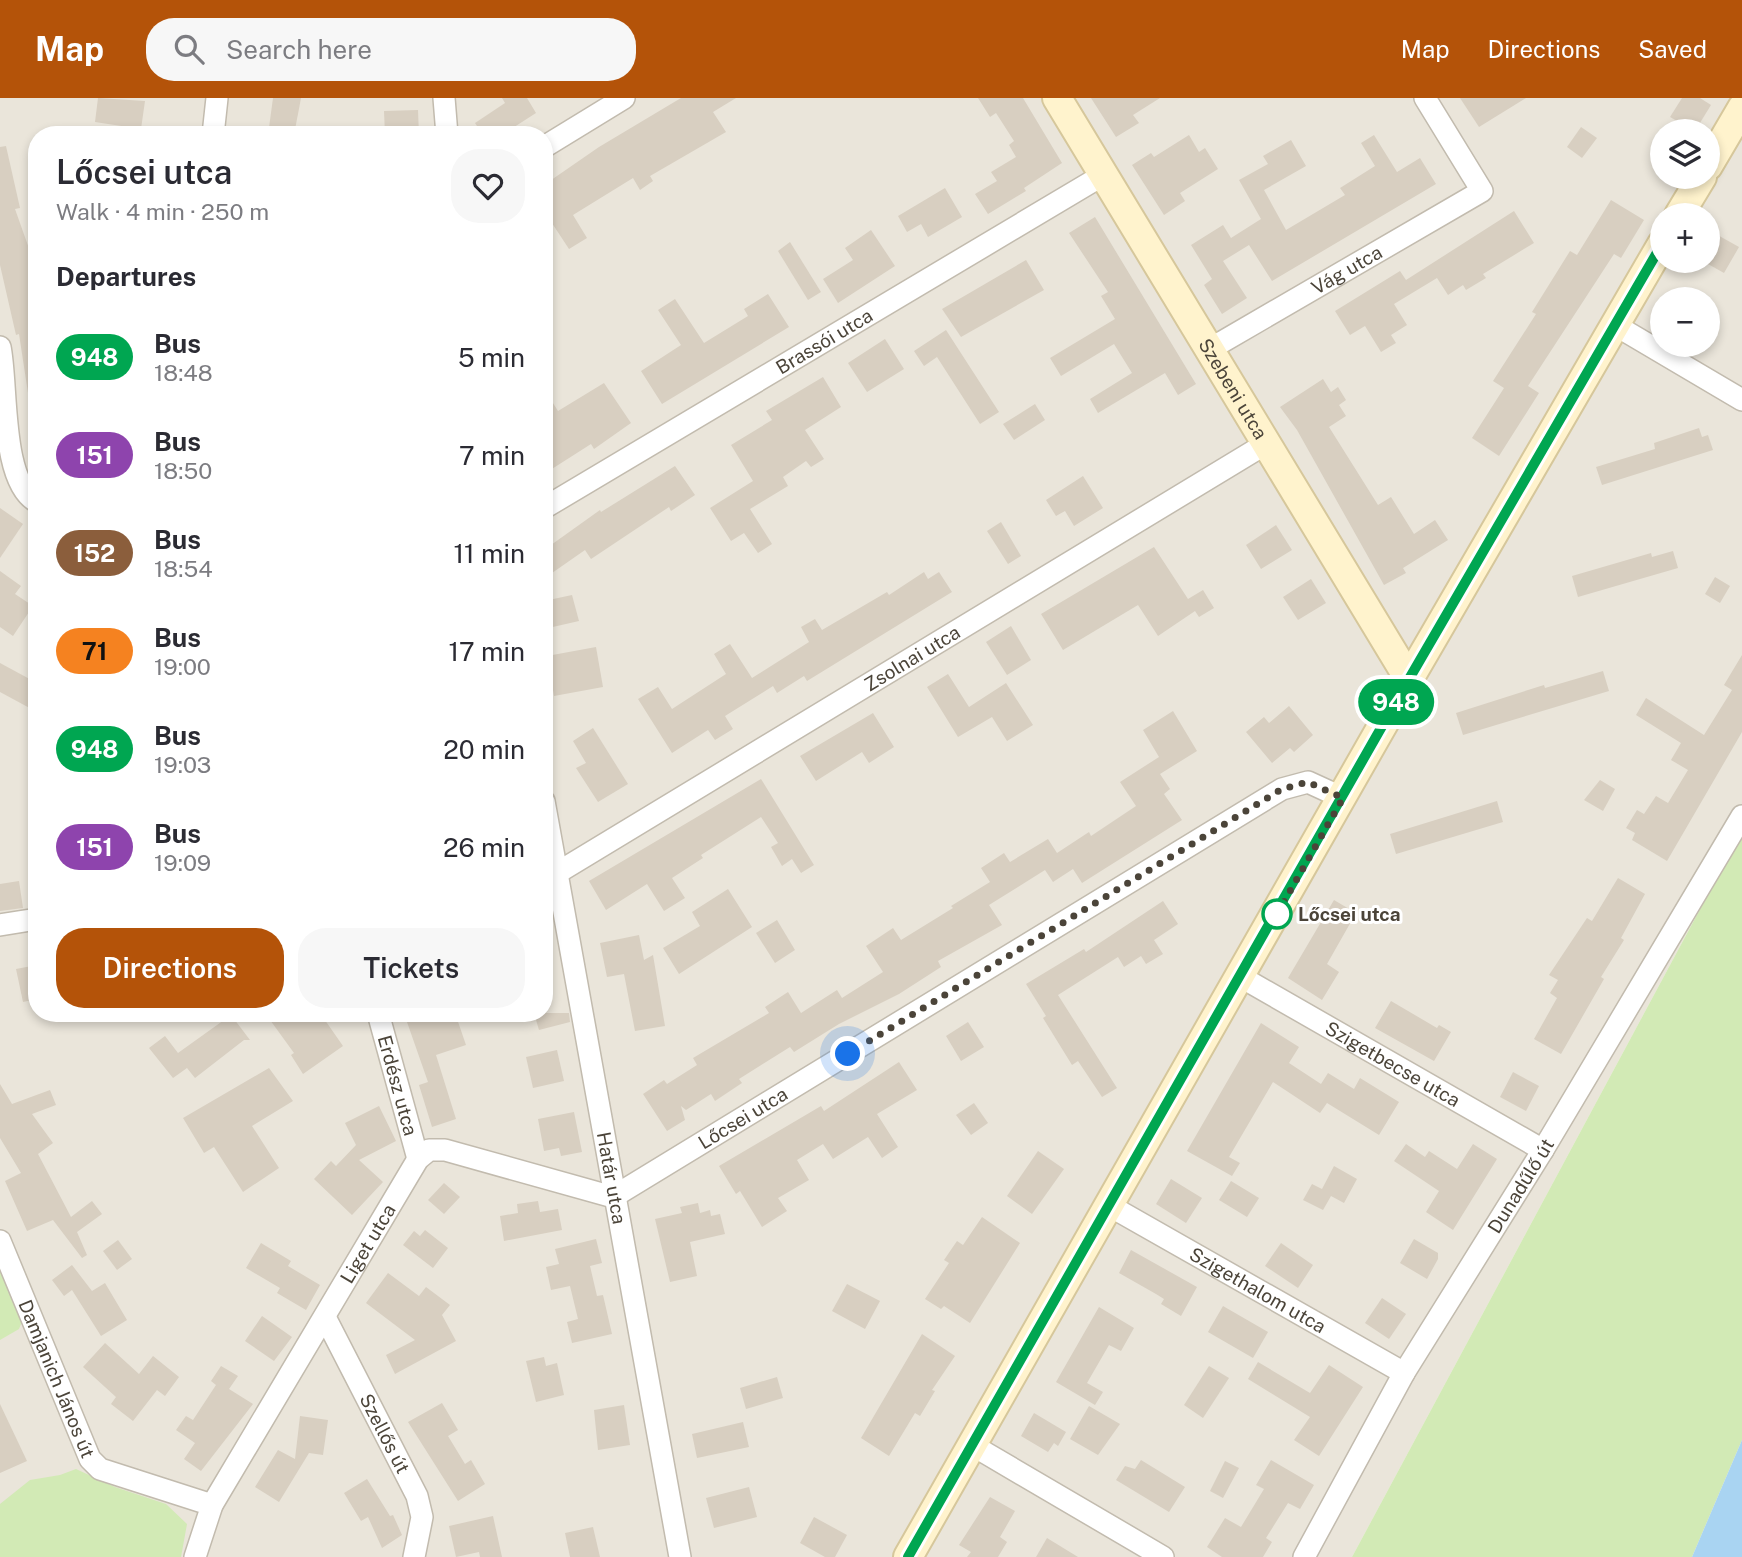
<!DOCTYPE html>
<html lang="en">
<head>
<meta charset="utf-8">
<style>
	:root { --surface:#fff; --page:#f7f7f7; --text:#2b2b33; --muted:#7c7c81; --accent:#b45309 }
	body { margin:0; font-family:"Public Sans",sans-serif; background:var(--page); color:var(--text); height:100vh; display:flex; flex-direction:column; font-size:26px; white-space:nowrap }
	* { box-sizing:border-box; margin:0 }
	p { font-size:23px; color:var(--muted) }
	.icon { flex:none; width:38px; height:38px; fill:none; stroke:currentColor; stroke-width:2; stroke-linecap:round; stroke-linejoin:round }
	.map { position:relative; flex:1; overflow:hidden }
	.sheet { position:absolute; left:28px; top:28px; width:525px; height:896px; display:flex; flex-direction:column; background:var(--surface); border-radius:28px; box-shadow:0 4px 10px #0003 }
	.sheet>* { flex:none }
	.badge { padding:0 14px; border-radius:23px; font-size:24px; line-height:46px }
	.fabs { position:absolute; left:1650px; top:21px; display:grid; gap:14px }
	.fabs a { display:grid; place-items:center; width:70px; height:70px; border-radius:50%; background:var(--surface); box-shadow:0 4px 10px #0003; font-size:35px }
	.you { position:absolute; width:35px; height:35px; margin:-18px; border:5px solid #fff; border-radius:50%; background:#1a73e8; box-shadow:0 0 0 10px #1a73e833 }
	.map>.badge { position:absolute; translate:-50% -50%; box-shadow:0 0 0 4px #fff }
	h2 { padding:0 28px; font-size:26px; line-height:63px }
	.round { display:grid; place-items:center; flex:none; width:74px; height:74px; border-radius:28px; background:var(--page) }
	.summary { display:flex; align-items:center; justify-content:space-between; height:119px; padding:0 28px }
	h1 { font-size:33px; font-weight:600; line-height:52px }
	.button { display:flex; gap:14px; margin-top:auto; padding:14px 28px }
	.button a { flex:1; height:80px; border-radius:28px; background:var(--accent); color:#fff; font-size:28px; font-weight:600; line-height:80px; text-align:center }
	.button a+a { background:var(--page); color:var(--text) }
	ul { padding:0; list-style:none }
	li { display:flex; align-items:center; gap:21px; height:98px; padding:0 28px }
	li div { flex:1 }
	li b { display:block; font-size:26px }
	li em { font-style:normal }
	li .badge { min-width:77px; font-weight:700; text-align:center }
	header { display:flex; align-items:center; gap:42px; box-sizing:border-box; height:98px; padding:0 35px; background:var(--accent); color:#fff }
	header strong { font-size:33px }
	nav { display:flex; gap:38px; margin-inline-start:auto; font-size:24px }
	.search { width:490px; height:63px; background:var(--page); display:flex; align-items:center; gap:18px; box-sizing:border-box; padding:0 24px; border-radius:28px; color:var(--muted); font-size:26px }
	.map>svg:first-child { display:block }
</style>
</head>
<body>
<header>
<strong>Map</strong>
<div class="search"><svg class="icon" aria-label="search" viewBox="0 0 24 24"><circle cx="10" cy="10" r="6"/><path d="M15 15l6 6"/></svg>Search here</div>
<nav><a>Map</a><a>Directions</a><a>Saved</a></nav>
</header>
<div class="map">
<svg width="1742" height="1459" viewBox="0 0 1742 1459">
	<rect width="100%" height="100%" fill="#f6f3ec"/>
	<path fill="#eae5da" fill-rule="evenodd" d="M0,0H1742V733L1352,1459H0ZM1662,33H1708V79H1662ZM37,37H544V915H37ZM1662,117H1708V163H1662ZM1662,201H1708V247H1662Z"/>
	<g fill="#d2eab5">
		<path d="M1742,733V1342L1692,1459H1352Z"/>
		<path d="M0,1162L23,1221L19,1231L0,1242Z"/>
		<path d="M76,1371L115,1389L166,1406L187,1426L181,1459H0V1406L30,1382L60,1377Z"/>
	</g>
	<path fill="#a9d4f2" d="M1742,1342V1459H1692Z"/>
	<g fill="#d8cfc1">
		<path d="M98,0L145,3L141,31L95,24Z"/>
		<path d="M273,0H301L294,37H268Z"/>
		<path d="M502,0H527L536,15L502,37H483L475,25L505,5Z"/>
		<path d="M681,0H736L713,14L726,34L650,78L653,83L640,92L633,80L573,117L587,140L569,151L544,113V87L599,49Z"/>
		<path d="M978,0H1023L1062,65L1024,90L1026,93L988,116L975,96L997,83L991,74L1016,59L1009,47L1014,43L996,15L990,19Z"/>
		<path d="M1091,0H1160L1133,17L1139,25L1116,39Z"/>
		<path d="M1460,0H1526L1479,29Z"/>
		<path d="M1682,0H1700L1711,7L1695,33L1670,19Z"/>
		<path d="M418,12L419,37H385L384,13Z"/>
		<path d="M1581,29L1597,40L1582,60L1567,49Z"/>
		<path d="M1189,37L1199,54L1205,50L1218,71L1180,95L1185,103L1164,117L1132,67L1151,55L1154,59Z"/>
		<path d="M1374,37L1397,74L1420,60L1436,86L1272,183L1249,147L1223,163L1247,200L1222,216L1204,187L1212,181L1191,147L1223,127L1231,140L1261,121L1239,82L1268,66L1263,58L1291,42L1306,68L1264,92L1286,132L1345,97L1340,90L1375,68L1361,45Z"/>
		<path d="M6,48L20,110L15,111L37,173V295H28L19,236L16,237L0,167V49Z"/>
		<path d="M945,90L962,119L928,139L921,126L907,134L898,118Z"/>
		<path d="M1611,102L1644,122L1621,160L1614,156L1528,288L1539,295L1499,358L1472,340L1504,290L1493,283L1536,216L1532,214L1570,153L1577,157Z"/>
		<path d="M1514,113L1534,145L1483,176L1486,180L1466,192L1463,187L1448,197L1437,180L1394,206L1407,227L1391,237L1396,245L1381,254L1365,228L1350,237L1335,213L1400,173L1406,182Z"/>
		<path d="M1095,119L1196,286L1178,297L1165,275L1098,315L1090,301L1132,275L1114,246L1061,278L1050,260L1115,221L1101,198L1108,194L1069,135Z"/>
		<path d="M871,132L895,168L838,205L823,181L853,162L845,150Z"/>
		<path d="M1714,135L1739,149L1724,175L1708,166V146Z"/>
		<path d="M790,144L821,194L808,202L778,153Z"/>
		<path d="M1026,162L1044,192L961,239L942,211Z"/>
		<path d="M768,196L789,229L662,306L641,273L681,247L658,212L675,201L704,245L748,218L744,211Z"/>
		<path d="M946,232L999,314L980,326L937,259L924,268L914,253Z"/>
		<path d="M885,241L904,271L867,294L848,265Z"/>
		<path d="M823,279L841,309L805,332L824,361L811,369L806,363L783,379L788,388L750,411L772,446L758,455L744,435L731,443L710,410L753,383L731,347L772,322L766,313Z"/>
		<path d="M1323,281L1331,294L1338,289L1346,302L1339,307L1346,318L1329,329L1378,407L1391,399L1414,436L1435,422L1448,442L1403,470L1406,475L1384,487L1297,332L1280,309Z"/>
		<path d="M604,285L631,325L594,351L591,346L544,376V291L558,313Z"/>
		<path d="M1035,306L1045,322L1014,342L1003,326Z"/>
		<path d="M1699,330L1702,339L1708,337L1713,352L1602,387L1596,369L1655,351L1654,345Z"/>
		<path d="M675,368L695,397L671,413L669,409L591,461L585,452L552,475L544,463V452L600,412L601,414Z"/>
		<path d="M1083,378L1103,410L1074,428L1065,413L1056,418L1046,402Z"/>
		<path d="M0,410L23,426L0,460Z"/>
		<path d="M1001,424L1021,458L1008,466L987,433Z"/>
		<path d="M1276,427L1292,452L1261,471L1246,447Z"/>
		<path d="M1154,449L1188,501L1203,492L1214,510L1199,519L1195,513L1158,538L1138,507L1063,552L1041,516Z"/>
		<path d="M1673,453L1678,470L1578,499L1572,478L1651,455L1652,459Z"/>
		<path d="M0,473L21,488L15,496L33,508L13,538L0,529Z"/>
		<path d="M924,474L928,481L939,474L952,494L807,583L804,578L777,595L773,588L725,618L733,631L715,642L708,632L672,655L638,601L658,589L672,611L726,576L714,556L730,546L752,580L809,544L801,529L815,521L822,532L887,494L889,497Z"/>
		<path d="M1715,479L1730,488L1720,505L1705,496Z"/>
		<path d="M1311,481L1326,505L1298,522L1283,499Z"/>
		<path d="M572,497L579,523L544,531V503Z"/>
		<path d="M1011,528L1031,562L1007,577L986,544Z"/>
		<path d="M596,549L603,589L554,598L547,558Z"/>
		<path d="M1742,557V634L1667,763L1632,742L1635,735L1626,730L1637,712L1644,716L1656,698L1668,705L1688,672L1671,662L1681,645L1636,617L1646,600L1704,637L1732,592L1724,587Z"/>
		<path d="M0,565L37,585V614L0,594Z"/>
		<path d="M1603,573L1609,593L1463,637L1456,615L1544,587L1545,590Z"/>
		<path d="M948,576L969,609L1006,585L1033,627L1007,643L992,619L958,639L927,589Z"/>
		<path d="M1289,608L1313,637L1294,654L1290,650L1272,665L1246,634L1264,619L1269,625Z"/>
		<path d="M1173,613L1197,653L1160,676L1170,691L1164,696L1182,722L1082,785L1073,771L1053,784L1045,772L989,807L1002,827L938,863L941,869L899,896L839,926L794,954L790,949L739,981L742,985L715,1003L711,996L686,1012L681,1008L685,1022L667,1033L643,996L664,982L667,986L697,967L693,960L769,915L765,909L788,894L801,915L837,892L842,900L883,874L866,848L893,830L901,842L953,810L951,808L990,784L981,770L1004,755L1010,764L1048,741L1057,755L1089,734L1091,738L1136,708L1120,684L1159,659L1143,632Z"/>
		<path d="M873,615L894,649L869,665L862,654L816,683L800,658Z"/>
		<path d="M593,630L628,686L598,704L576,670L586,665L573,643Z"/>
		<path d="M761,681L814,767L801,775L792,761L782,768L771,749L778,745L761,719L701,757L703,760L672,780L685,800L664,813L647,786L606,812L589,783Z"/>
		<path d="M1600,682L1615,691L1603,713L1584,702Z"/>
		<path d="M1497,703L1503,724L1396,756L1390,736Z"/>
		<path d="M1618,780L1645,796L1621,840L1624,842L1601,879L1604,881L1561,956L1534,941L1557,900L1550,895L1558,882L1549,877L1587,820L1592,823Z"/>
		<path d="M19,783L23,810L0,813V786Z"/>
		<path d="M728,791L752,829L679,876L663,850L700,828L692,814Z"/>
		<path d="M1334,802L1356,815L1327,866L1339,874L1322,902L1288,880Z"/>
		<path d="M1163,803L1178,826L1154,842L1163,856L1146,866L1141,858L1124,869L1118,859L1058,897L1117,990L1102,999L1078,963L1072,967L1043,920L1046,918L1026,886L1084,851L1086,854Z"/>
		<path d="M777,822L795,852L775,865L756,835Z"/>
		<path d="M639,837L644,862L653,857L665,928L635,933L624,876L607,879L600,845Z"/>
		<path d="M37,867V901L23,904L16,871Z"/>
		<path d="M1391,903L1437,930L1439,927L1451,934L1434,963L1375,930Z"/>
		<path d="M265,915H320L343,948L303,976L291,957L294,955Z"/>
		<path d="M434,915H455L466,947L436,957L456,1021L432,1029L419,987L428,984L407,924Z"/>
		<path d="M534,915H569L570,924L539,932Z"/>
		<path d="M231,917L250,942H244L195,980L187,970L173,980L149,950L165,938L178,955Z"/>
		<path d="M968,924L984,949L961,963L946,938Z"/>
		<path d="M1261,925L1299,949L1289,965L1321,986L1328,975L1354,991L1360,980L1399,1004L1379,1037L1327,1005L1320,1015L1273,984L1229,1059L1240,1065L1232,1078L1187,1053Z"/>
		<path d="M557,952L564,983L533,990L526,959Z"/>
		<path d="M899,964L917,992L877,1016L898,1049L882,1060L868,1039L833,1061L823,1046L797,1062L809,1082L778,1100L787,1113L762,1129L740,1093L736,1096L719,1068L821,1008L824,1013Z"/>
		<path d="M269,970L293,1003L252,1028L279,1070L243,1094L214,1049L204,1055L183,1020Z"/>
		<path d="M1513,974L1539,988L1526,1013L1500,999Z"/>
		<path d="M0,986L12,1006L50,992L56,1007L32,1016L53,1045L38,1056L71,1119L92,1103L102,1116L77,1134L87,1157L82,1160L53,1122L27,1133L5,1083L21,1075L0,1040Z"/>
		<path d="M974,1005L988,1025L971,1037L956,1017Z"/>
		<path d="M379,1008L396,1043L359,1062L383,1084L352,1117L314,1081L331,1063L336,1068L356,1047L345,1025Z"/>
		<path d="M574,1014L582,1054L561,1058L559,1050L544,1053L538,1021Z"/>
		<path d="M1406,1046L1425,1059L1429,1053L1457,1071L1473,1046L1497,1061L1453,1132L1426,1114L1439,1093L1394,1063Z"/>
		<path d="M1038,1053L1064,1071L1032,1116L1007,1098Z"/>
		<path d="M1334,1068L1357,1081L1344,1105L1331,1098L1323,1112L1303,1102L1312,1086L1322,1091Z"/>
		<path d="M1171,1081L1202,1100L1186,1125L1156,1106Z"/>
		<path d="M1231,1083L1259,1100L1247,1119L1219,1102Z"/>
		<path d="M444,1085L460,1099L444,1116L428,1102Z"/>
		<path d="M538,1103L540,1114L558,1111L562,1132L504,1143L500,1118L518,1115L517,1106Z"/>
		<path d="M698,1105L700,1115L710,1112L711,1118L720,1116L725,1136L690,1144L697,1178L670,1184L655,1121L682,1115L680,1109Z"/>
		<path d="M982,1119L1020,1145L970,1225L944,1208L941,1211L925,1201L949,1165L944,1162L957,1143L963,1147Z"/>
		<path d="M425,1132L448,1150L433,1170L403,1147L414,1133L420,1138Z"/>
		<path d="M596,1141L602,1165L590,1168L597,1198L603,1197L612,1236L572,1245L567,1224L578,1221L570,1188L551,1192L546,1169L559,1166L555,1151Z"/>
		<path d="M1414,1141L1438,1155V1161L1427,1181L1400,1165Z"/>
		<path d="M118,1142L132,1161L117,1172L103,1153Z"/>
		<path d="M261,1145L291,1163L288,1168L320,1187L306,1212L277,1195L280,1190L246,1170Z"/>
		<path d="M1281,1145L1313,1167L1298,1190L1265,1168Z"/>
		<path d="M1131,1152L1197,1189L1181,1218L1161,1206L1164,1201L1156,1196L1119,1175Z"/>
		<path d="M72,1167L92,1193L105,1185L127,1222L101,1238L72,1192L64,1198L52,1182Z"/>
		<path d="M388,1175L419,1198L426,1189L450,1207L442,1217L456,1243L395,1276L386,1257L415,1242L366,1205Z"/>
		<path d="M847,1186L880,1203L865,1231L832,1213Z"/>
		<path d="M1382,1200L1406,1216L1389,1241L1365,1225Z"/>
		<path d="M1223,1208L1268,1234L1253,1260L1208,1234Z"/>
		<path d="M1099,1209L1134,1230L1121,1253L1109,1247L1087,1285L1103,1294L1095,1307L1056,1284Z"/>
		<path d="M262,1218L292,1239L274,1263L245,1243Z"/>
		<path d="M922,1236L955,1258L932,1292L935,1293L920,1318L915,1315L889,1358L861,1340Z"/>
		<path d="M105,1245L139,1276L153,1258L179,1279L165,1298L157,1292L133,1323L111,1306L116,1299L83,1269Z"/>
		<path d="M544,1259L546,1268L557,1265L564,1297L536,1304L526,1263Z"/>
		<path d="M1258,1264L1310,1295L1329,1267L1363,1289L1319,1358L1294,1342L1310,1319L1248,1281Z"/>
		<path d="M221,1268L238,1278L229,1291L253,1306L201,1373L184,1361L195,1345L176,1332L186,1318L193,1322L216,1287L211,1283Z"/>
		<path d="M1209,1268L1229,1280L1203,1320L1184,1307Z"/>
		<path d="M777,1279L783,1300L746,1311L740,1290Z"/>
		<path d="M442,1305L458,1332L448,1338L465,1366L471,1362L485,1386L458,1403L408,1324Z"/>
		<path d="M0,1306L27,1363L0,1375Z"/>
		<path d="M624,1307L630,1347L598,1352L594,1312Z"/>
		<path d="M1089,1308L1120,1326L1098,1357L1070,1341Z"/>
		<path d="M1034,1315L1066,1334L1058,1348L1054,1345L1048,1354L1021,1338Z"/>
		<path d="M300,1318L328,1322L323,1357L309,1355L279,1404L255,1389L278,1352L295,1361Z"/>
		<path d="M743,1324L749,1349L697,1360L692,1336Z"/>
		<path d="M1141,1362L1185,1389L1169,1414L1116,1382L1125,1368L1135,1371Z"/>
		<path d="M1271,1362L1314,1387L1300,1411L1288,1405L1266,1440L1272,1444L1263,1459H1222L1207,1449L1225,1420L1241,1429L1264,1391L1256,1387Z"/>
		<path d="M1225,1363L1239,1370L1223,1400L1210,1393Z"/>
		<path d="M367,1381L390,1418L393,1417L402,1437L382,1450L368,1419L361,1423L344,1395Z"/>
		<path d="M749,1389L757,1419L714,1430L706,1400Z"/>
		<path d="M990,1399L1015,1413L1000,1439L1007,1444L998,1459H967L971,1454L959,1447Z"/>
		<path d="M493,1418L502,1459H480L479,1454L456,1459L449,1428Z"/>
		<path d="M814,1419L847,1437L835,1459H825L800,1445Z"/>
		<path d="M593,1429L600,1459H570L565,1435Z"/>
		<path d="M1047,1440L1078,1459H1036Z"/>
	</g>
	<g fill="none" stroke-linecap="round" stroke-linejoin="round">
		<g stroke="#c2bbae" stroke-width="24">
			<g id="street">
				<path d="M444,0L447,37"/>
				<path d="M213,37L217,0"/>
				<path d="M544,49L624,0"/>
				<path d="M1615,227L1742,302"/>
				<path d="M0,249C8,287 0,384 37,404"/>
				<path id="s1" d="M1210,251L1482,93L1425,0"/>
				<path id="s2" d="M544,410L1103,77"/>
				<path id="s3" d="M544,703L680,1459"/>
				<path id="s4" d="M557,775L1267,345"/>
				<path d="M0,827L37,821"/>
				<path id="s5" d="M1241,879L1543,1052"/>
				<path id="s6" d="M378,915L418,1061"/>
				<path id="s7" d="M1110,1108L1404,1275"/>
				<path id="s8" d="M0,1143L90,1361L100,1371L212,1407"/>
				<path id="s9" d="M325,1219L417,1398L422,1419L414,1459"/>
				<path d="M972,1347L1163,1459"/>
				<path id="s10" d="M195,1459L212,1407L418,1061L429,1052H445L613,1099L1282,691L1308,684L1343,700"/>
				<path id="s11" d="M1304,1459L1404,1275L1543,1052L1742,718"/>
			</g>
		</g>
		<g stroke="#d6c79b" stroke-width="32">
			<g id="secondary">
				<path id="s12" d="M1057,0L1409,581"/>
				<path d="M1708,68L1742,10"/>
				<path d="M1679,117L1702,79"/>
				<path d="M908,1459L1409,581L1662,146"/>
			</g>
		</g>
		<use href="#street" stroke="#fff" stroke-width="21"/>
		<use href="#secondary" stroke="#fff3cd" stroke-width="28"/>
	</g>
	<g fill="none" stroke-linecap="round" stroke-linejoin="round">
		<g stroke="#fff" stroke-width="16">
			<path id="line" d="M908,1459L1409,581L1662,146"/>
		</g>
		<use href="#line" stroke="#00a651" stroke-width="10"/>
		<path stroke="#4b4439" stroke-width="7" stroke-dasharray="0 12.6" d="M848,956L1282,691L1308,684L1343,700L1277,816"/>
	</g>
	<circle fill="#fff" stroke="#00a651" stroke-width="3.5" cx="1277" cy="816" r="14"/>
	<g text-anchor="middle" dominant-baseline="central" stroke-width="6" stroke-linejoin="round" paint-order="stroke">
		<g font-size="19" fill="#4b4439" stroke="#fff">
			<text stroke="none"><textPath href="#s1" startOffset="158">Vág utca</textPath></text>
			<text stroke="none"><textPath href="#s2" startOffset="326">Brassói utca</textPath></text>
			<text stroke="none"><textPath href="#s12" startOffset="340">Szebeni utca</textPath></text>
			<text stroke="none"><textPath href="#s4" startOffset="415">Zsolnai utca</textPath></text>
			<text stroke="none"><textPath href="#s5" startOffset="175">Szigetbecse utca</textPath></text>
			<text stroke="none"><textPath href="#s6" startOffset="75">Erdész utca</textPath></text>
			<text stroke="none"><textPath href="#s10" startOffset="814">Lőcsei utca</textPath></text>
			<text stroke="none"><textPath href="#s3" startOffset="383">Határ utca</textPath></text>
			<text stroke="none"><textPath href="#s11" startOffset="430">Dunadűlő út</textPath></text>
			<text stroke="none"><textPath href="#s10" startOffset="359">Liget utca</textPath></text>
			<text stroke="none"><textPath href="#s7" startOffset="170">Szigethalom utca</textPath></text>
			<text stroke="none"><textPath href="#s8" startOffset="149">Damjanich János út</textPath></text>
			<text stroke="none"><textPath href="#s9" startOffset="131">Szellős út</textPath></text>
		</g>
		<g font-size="19" font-weight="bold" fill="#4b4439" stroke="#fff" text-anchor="start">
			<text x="1298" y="816">Lőcsei utca</text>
		</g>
	</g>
</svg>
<div class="fabs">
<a><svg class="icon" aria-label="layers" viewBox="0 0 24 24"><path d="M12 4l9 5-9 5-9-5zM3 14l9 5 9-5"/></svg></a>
<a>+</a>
<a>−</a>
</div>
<div class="you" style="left:848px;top:956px"></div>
<b class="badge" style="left:1396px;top:604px;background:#00a651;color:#fff">948</b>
<section class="sheet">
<div class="summary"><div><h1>Lőcsei utca</h1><p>Walk · 4 min · 250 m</p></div><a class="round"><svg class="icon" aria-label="heart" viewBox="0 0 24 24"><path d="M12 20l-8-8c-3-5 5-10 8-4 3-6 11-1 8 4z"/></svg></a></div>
<h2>Departures</h2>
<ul>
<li><span class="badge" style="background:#00a651;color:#fff">948</span><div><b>Bus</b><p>18:48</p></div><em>5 min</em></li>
<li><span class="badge" style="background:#8e44ad;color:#fff">151</span><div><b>Bus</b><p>18:50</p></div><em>7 min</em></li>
<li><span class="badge" style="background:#8b5e3c;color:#fff">152</span><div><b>Bus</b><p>18:54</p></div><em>11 min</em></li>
<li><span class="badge" style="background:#f58220;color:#111">71</span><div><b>Bus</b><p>19:00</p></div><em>17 min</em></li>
<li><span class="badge" style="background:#00a651;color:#fff">948</span><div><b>Bus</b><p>19:03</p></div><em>20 min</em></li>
<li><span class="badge" style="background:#8e44ad;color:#fff">151</span><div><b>Bus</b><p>19:09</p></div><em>26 min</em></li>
</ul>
<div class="button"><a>Directions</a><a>Tickets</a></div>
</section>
</div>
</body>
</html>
